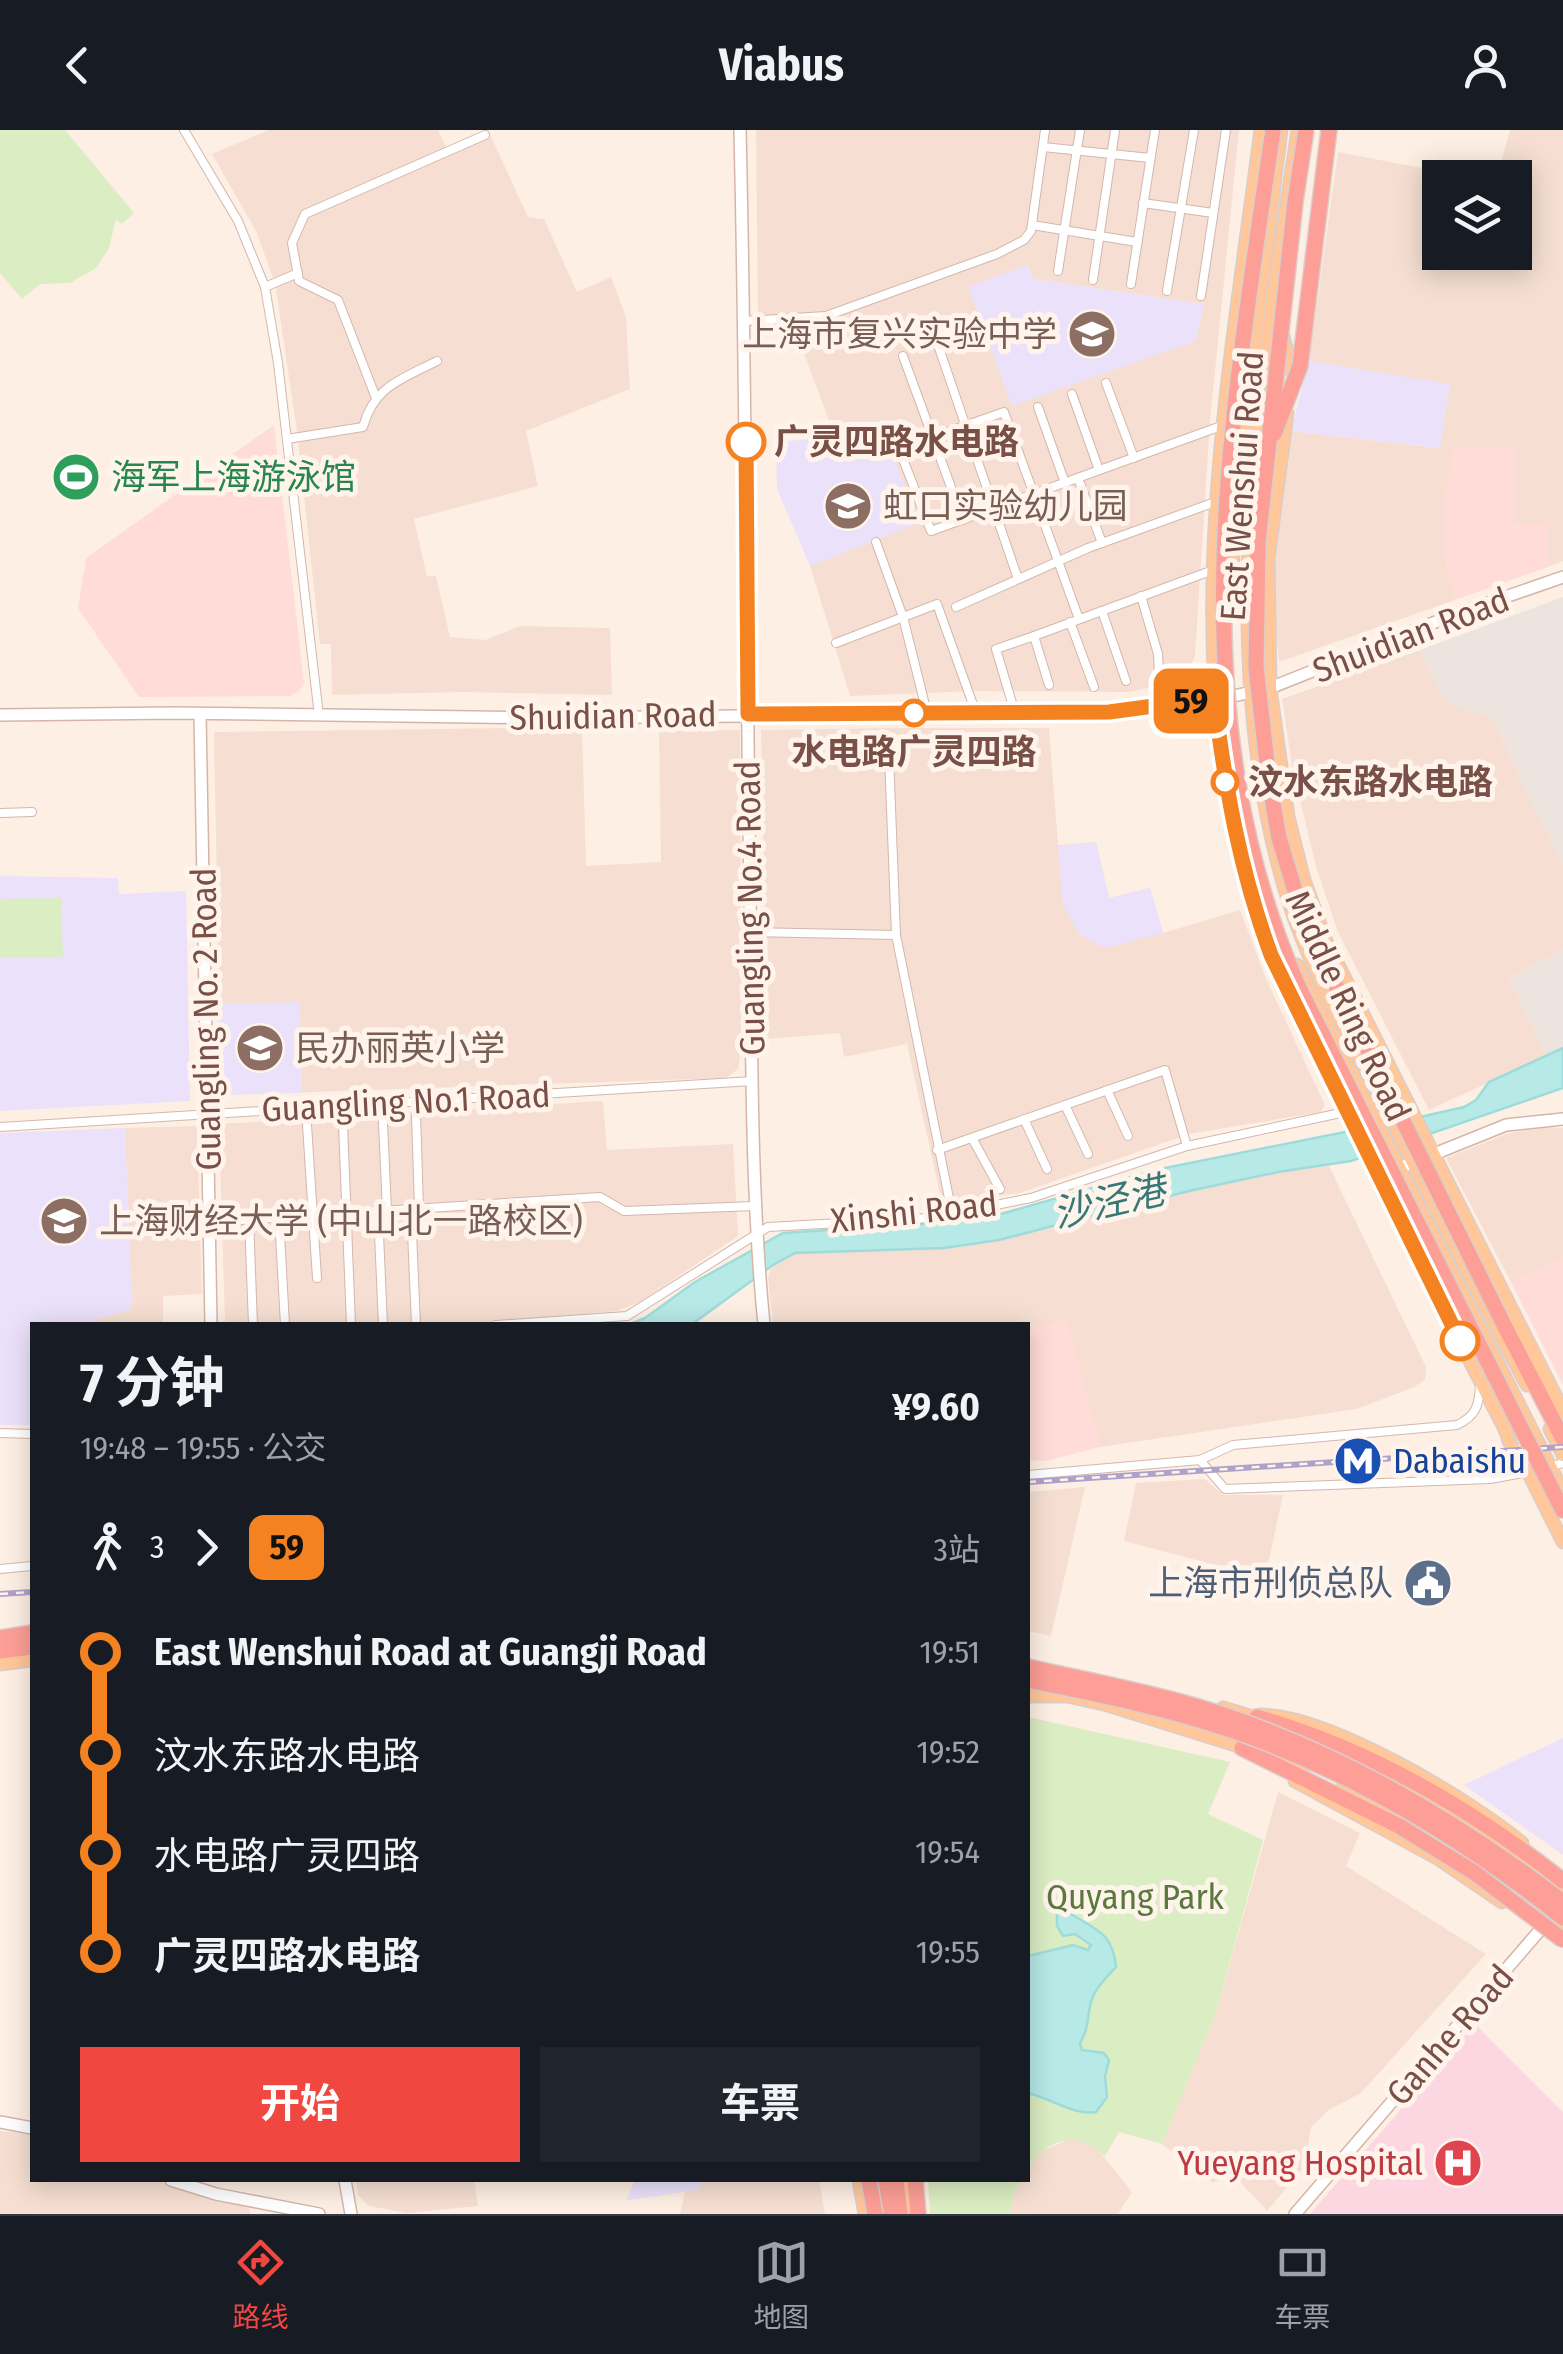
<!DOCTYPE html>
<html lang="zh">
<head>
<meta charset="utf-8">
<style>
	:root { --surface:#171b24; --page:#20242c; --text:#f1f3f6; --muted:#9ea1a6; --line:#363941; --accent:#f14741 }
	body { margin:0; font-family:"Fira Sans Condensed","Noto Sans SC",sans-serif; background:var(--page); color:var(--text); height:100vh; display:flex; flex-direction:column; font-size:38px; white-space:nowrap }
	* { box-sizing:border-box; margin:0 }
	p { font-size:32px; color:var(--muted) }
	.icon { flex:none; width:55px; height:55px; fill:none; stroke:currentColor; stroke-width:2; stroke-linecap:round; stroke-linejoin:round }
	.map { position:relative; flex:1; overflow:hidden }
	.sheet { position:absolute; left:30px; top:1192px; width:1000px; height:860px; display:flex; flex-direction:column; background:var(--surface); border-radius:0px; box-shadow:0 5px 25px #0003 }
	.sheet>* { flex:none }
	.badge { padding:0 20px; border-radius:15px; font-size:35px; line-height:65px }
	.fabs { position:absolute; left:1422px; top:30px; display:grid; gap:20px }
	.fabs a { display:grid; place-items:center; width:110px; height:110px; border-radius:0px; background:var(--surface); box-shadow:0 5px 25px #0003; font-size:50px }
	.map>.badge { position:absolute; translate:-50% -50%; box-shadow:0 0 0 5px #fff }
	.legs { display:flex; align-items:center; gap:15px; height:110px; padding:0 50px; font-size:32px }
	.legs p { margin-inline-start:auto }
	.overview { display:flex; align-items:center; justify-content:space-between; height:170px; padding:0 50px }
	h1 { font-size:55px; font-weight:700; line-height:75px }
	.cta { display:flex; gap:20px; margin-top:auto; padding:20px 50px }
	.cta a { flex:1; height:115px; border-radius:0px; background:var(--accent); color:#fff; font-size:40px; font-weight:700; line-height:115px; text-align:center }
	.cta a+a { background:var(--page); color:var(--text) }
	ul { padding:0 50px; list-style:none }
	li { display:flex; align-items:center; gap:35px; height:100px; font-size:38px }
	li i { display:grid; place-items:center; width:15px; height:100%; margin:0 12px; background:currentColor }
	li i::after { content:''; width:25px; height:25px; margin:-12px; border:8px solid; border-radius:50%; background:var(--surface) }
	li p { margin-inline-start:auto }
	li:first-child i { background:linear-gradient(#0000 50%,currentColor 0) }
	li:last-child i { background:linear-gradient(currentColor 50%,#0000 0) }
	header { display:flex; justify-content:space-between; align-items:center; height:130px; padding:0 50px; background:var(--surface); font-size:45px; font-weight:700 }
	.tab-bar { display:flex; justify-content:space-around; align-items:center; height:140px; border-top:2px solid var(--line); background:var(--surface); font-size:28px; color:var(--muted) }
	.tab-bar a { display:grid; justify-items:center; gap:5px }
	.tab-bar .on { color:var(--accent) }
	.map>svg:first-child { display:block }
</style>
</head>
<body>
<header><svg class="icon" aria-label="back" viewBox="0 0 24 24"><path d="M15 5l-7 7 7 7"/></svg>Viabus<svg class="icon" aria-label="person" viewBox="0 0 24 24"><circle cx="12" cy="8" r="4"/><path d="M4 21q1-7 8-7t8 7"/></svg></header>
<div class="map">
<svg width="1563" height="2084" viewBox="0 0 1563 2084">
	<rect width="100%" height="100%" fill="#feefe4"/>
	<g fill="#f6dfd2" fill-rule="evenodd">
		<path d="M269,0H438L446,17L488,0L528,87L544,89L577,162L611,147L626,187L630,259L526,301L538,356L414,389L427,446H436L450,507L485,510L520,496L610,498L612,565L462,562L332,565L331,514H320L297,301L275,153L256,101L212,24Z"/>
		<path d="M756,0H1239L1210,291L1195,526L1188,542L1178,552L1128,562L976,561L850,566L810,436L918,392L835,307L805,226L800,184L758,185ZM1027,135L1033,149L1203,174L1013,276Z"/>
		<path d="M1510,0H1563V431L1548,437L1546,394H1514L1453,319L1444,382L1446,432L1455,470L1279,532L1274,485L1275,431L1291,301L1439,318L1450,255L1309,231L1338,22L1469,47L1440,48V122H1515V48L1497,47Z"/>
		<path d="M1420,520L1429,541L1494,589L1524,658L1563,733V819L1509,849L1547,926L1429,980L1338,802L1317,740L1293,642L1282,569Z"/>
		<path d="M582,597L586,736L661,732L659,601L740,600L742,912L738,939L726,948L221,965L214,602Z"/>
		<path d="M881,598H1049L1058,715L1096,712L1109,768L1150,758L1163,803L1240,780L1267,851L1325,975L1321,982L1189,1004L1020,1063L942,1073L907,914L844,927L840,903L767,909L761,600Z"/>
		<path d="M603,971L607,1020L733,1014L738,1106L640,1172L616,1181L454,1195H225L219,994Z"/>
		<path d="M197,996L202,1164L163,1166V1195H91L94,1190L132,1179L125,998Z"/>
		<path d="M1544,997L1563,998V1127L1511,1152L1446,1028L1509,1003Z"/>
		<path d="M1329,1036L1426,1237L1425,1250L1414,1257L1357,1279L1100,1317L1066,1190L1028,1199V1195H773L768,1147L773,1134L795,1123L977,1114L1050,1099L1189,1061L1278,1042Z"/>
		<path d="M1205,1349L1223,1365H1283L1265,1448L1124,1411L1136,1353Z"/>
		<path d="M1085,1357L1051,1506L1028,1501V1362Z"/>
		<path d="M1278,1662L1360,1703L1346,1736L1486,1824L1361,1963L1329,1980L1311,1997L1305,2036L1267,2081L1232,2043L1213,2053L1162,2014L1216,1883Z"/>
		<path d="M0,2001L32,2004V2050H153L249,2078L250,2084H0Z"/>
		<path d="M1069,2009L1084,2010L1096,2017L1132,2062L1118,2084H1010L1012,2067L1021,2050H1028V2038L1038,2023Z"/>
		<path d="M356,2050H474L478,2076L407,2083L369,2076L358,2065Z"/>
		<path d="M635,2050H819L825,2084H680L685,2062L627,2070Z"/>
	</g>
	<g fill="#ffdcd7">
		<path d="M274,295L304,553L299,561L289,566L139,567L78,478L86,428Z"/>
		<path d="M1514,317V393L1547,394L1548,437L1455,470L1446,432L1444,382L1452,319Z"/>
		<path d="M1563,1127V1255L1511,1152Z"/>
		<path d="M1067,1189L1100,1317L1046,1331L1028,1330V1199Z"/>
	</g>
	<g fill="#ede3df">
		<path d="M1563,467V733L1524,658L1494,589L1456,577L1438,561L1420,520Z"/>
		<path d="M1563,819V918L1547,926L1509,849Z"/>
	</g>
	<g fill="#ece1fa">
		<path d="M1027,135L1033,149L1204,174L1196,211L1012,276L968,157Z"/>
		<path d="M1309,231L1450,254L1440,318L1291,301Z"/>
		<path d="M881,291L918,393L810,436L777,359L776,312L835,307Z"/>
		<path d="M1096,712L1109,768L1150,758L1163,803L1105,818L1080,805L1063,775L1058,716Z"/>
		<path d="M0,746L118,748L119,764L186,761L190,971L0,981Z"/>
		<path d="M299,872L302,963L221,965L218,874Z"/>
		<path d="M125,998L132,1179L94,1190L91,1195H32V1295H0V1003Z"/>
		<path d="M1563,1608V1725L1464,1655Z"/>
		<path d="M635,2050H700L701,2059L627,2070Z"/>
	</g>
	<path fill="#fcd7e2" d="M1475,1894L1563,1982V2084H1310Z"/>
	<g fill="#dbedc2">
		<path d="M0,0H65L134,83L122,94L116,89L109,118L96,138L70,153L40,154L22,169L0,143Z"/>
		<path d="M61,768L63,827L0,828V769Z"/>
		<path d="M1028,1587L1230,1632L1208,1684L1263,1710L1216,1883L1162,2014L1119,2002L1105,2026C1077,1999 1048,2008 1028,2038Z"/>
		<path d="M928,2050H1021L1012,2067L1010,2084H930Z"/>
	</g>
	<g fill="#b7e9e7" stroke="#9ddcda" stroke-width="2.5">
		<path d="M1563,918V958L1351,1031L1278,1042L1189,1061L999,1110L944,1118L795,1123L773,1135L691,1195H628L645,1188L695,1152L783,1103L980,1090L1155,1040L1420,987L1464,977L1476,970L1489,952Z"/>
		<path d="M1065,1780C1092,1799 1113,1800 1116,1837C1107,1847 1095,1858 1091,1872C1087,1887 1089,1899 1080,1913L1082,1920L1104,1923L1109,1930L1105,1946L1107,1967L1096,1982C1075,1986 1050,1968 1028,1963V1826L1073,1815L1088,1820L1091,1815L1075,1804L1063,1806L1057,1796V1782Z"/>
	</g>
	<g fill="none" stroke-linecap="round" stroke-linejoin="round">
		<g stroke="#d3b7ac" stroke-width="10">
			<g id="street">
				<path d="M184,0L238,91L265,157L278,233L319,586"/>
				<path d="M1043,17L1150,28"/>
				<path d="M1143,73L1213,83"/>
				<path d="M1032,95L1137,112"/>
				<path d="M1058,141L1080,0"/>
				<path d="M1093,150L1115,0"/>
				<path d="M1131,154L1155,0"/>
				<path d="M265,157L298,143"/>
				<path d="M1167,161L1194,0"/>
				<path d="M1201,166L1226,0"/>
				<path d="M744,191L826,186L997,124L1024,110L1031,101L1045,0"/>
				<path d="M938,215L1018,449"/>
				<path d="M903,226L963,390"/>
				<path d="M1106,253L1134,328"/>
				<path d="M1072,264L1099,340"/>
				<path d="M376,268L338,170L299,151L292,113L305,84L485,5"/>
				<path d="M1038,277L1065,353"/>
				<path d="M287,309L363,297C374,256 402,249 437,231"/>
				<path d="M1078,348L1102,413"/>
				<path d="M876,412L903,487L927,583"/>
				<path d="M1141,466L1158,524L1159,545"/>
				<path d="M956,477L1088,418L1218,371"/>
				<path d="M1102,481L1126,551"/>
				<path d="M1079,489L1004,282L899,319L931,401C1029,366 1126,330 1224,295"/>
				<path d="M1070,492L1094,557"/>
				<path d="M836,513L937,474L976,583"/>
				<path d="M1049,555L1034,506L1216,439"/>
				<path d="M1015,583L996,519L1034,506"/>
				<path d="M889,627L896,805L952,1083"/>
				<path d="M0,683L32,682"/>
				<path d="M750,802L896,805"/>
				<path d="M1107,960L1128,1006"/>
				<path d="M382,973L387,1080"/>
				<path d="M1065,975L1088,1024"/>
				<path d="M416,984L419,1078"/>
				<path d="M1024,989L1047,1039"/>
				<path d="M307,995L317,1148"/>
				<path d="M343,995L351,1195"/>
				<path d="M0,997L753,951"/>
				<path d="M972,1008L1000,1059"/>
				<path d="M937,1020L1165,940L1187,1016"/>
				<path d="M411,1079L416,1195"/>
				<path d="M378,1081L383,1195"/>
				<path d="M279,1087L285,1195"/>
				<path d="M249,1089L253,1195"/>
				<path d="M209,1092L600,1067L624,1081L755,1076"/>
				<path d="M496,1195L627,1186L768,1097L929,1088L1031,1068L1187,1016L1350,981"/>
				<path d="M0,1303L32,1304"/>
				<path d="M1200,1330L1225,1359L1490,1349L1529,1342"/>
				<path d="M1548,1337L1563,1333"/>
				<path d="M1028,1345L1200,1330L1233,1315L1457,1295C1476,1286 1479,1276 1480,1255"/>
				<path d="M0,1439L32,1436"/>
			</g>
		</g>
		<g stroke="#d6b5a9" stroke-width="14">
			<g id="secondary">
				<path d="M740,0C746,255 746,509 750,764C752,908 750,1052 764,1195"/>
				<path d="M200,584L211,1195"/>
				<path d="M0,585L174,583L557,588L1109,582L1238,565L1270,558L1453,485L1563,447"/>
				<path d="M1392,1041L1506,995L1563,989"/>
				<path d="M0,1992L32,1998"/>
				<path d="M171,2050L216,2064L319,2084"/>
				<path d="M345,2050L351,2084"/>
				<path d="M1295,2084L1547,1792"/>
			</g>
		</g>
		<g stroke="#d9cecb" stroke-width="15">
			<g id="primary">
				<path d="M1261,0C1229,247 1178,513 1247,758C1270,842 1316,922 1356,999C1406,1098 1452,1199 1504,1297L1518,1334L1528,1342L1563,1412"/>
				<path d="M1298,0C1261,248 1212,520 1287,766C1309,838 1348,904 1382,971C1430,1066 1476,1161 1527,1255"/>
				<path d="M1283,206L1292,242"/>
				<path d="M1287,283L1268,429L1270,558L1288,687L1304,750L1326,811L1563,1281"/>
				<path d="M1231,455L1238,343L1281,0"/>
				<path d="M1297,835L1563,1362"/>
				<path d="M1550,1299L1563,1325"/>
				<path d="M0,1534L32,1530"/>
				<path d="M1028,1566H1068L1108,1575L1303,1636"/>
				<path d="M1223,1578L1266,1591"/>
				<path d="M1260,1585C1328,1585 1469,1669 1522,1713"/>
				<path d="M1357,1633L1459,1688L1563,1759"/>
				<path d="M1295,1651L1439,1729L1502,1772"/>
				<path d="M1344,1655L1419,1695"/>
				<path d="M1542,1781L1563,1798"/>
				<path d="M859,2050L865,2084"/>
				<path d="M905,2050L909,2084"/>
			</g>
		</g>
		<g stroke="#d9cecb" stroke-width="18">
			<g id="highway">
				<path d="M1325,32L1329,0"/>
				<path d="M1504,1195L1563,1309"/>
				<path d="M0,1508L32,1503"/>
				<path d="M0,1521L32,1517"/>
				<path d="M1257,1587C1369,1619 1472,1679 1563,1751"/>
				<path d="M1242,1618L1399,1696"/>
				<path d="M883,2050L888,2084"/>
				<path d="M896,2050L900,2084"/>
				<path d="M915,2050L918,2084"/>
			</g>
		</g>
		<use href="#street" stroke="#fff" stroke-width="8"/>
		<use href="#secondary" stroke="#fff" stroke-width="11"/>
		<use href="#primary" stroke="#ffc79a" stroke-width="12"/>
		<use href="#highway" stroke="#fd9f97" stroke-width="15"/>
		<g stroke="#afa2c9" stroke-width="6">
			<g id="rail">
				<path d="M1028,1352L1563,1317"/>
				<path d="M0,1464L32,1462"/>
			</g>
		</g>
		<use href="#rail" stroke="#fff4ec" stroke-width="2.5" stroke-dasharray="8" stroke-linecap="butt"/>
		<g stroke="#d9cecb" stroke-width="18" stroke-linecap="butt">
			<g id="highway-bridge">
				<path d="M1273,0C1231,290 1176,578 1298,856L1563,1381"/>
				<path d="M1306,0L1295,72L1258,412L1256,537L1269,651L1279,708L1304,791L1504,1195"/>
				<path d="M1274,304L1300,236L1325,32"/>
				<path d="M1028,1537C1077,1548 1128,1558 1177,1571C1319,1609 1448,1684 1563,1772"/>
				<path d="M1028,1550C1097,1564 1167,1578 1234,1601C1355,1643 1464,1709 1563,1788"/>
				<path d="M1399,1696L1475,1743L1563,1810"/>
				<path d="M869,2050L875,2084"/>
			</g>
		</g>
		<use href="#highway-bridge" stroke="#fd9f97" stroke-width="15"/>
	</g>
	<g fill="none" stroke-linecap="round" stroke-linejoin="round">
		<g stroke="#fff" stroke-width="22">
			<path id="line-1" d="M746,312L748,584L1109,582L1214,568C1226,660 1239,738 1271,825L1460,1211"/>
		</g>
		<use href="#line-1" stroke="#f58220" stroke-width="15"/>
	</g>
	<defs>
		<g id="school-disc" transform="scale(2.5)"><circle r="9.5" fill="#8d6e63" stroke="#fff4ec"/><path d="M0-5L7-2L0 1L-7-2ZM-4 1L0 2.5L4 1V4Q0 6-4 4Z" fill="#fff"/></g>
		<g id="stadium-disc" transform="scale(2.5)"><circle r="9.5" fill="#2e9e5b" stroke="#fff4ec"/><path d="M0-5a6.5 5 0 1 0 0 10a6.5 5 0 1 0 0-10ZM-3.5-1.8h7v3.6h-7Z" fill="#fff"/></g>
		<g id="university-disc" transform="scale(2.5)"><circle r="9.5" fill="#8d6e63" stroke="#fff4ec"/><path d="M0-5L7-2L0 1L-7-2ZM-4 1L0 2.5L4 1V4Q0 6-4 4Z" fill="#fff"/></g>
		<g id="metro-disc" transform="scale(2.5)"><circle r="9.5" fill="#1a4fb4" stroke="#fff4ec"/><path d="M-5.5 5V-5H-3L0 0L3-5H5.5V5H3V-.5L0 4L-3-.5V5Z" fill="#fff"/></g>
		<g id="civic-disc" transform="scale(2.5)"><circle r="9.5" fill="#5c6f8a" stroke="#fff4ec"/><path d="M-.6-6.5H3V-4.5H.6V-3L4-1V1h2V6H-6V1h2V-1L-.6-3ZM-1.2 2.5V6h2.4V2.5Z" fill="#fff"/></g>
		<g id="hospital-disc" transform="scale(2.5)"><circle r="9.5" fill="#e0444e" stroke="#fff4ec"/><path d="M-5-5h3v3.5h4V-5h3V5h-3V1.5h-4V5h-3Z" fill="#fff"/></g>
	</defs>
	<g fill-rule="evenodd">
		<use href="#school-disc" x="1092" y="204"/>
		<use href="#stadium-disc" x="76" y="347"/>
		<use href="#school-disc" x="848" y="376"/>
		<use href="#school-disc" x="260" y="918"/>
		<use href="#university-disc" x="64" y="1091"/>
		<use href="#metro-disc" x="1358" y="1331"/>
		<use href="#civic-disc" x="1428" y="1453"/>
		<use href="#hospital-disc" x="1458" y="2033"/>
	</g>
	<g fill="#fff" stroke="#f58220" stroke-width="5">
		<circle cx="746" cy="312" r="18"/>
		<circle cx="914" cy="583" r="12"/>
		<circle cx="1225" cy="652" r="12"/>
		<circle cx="1460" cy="1211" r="18"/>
	</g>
	<g text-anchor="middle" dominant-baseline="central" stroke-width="10" stroke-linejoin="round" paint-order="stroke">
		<g font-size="35" fill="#785e54" stroke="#fff4ec" text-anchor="start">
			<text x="1057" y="204" text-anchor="end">上海市复兴实验中学</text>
			<text x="883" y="376">虹口实验幼儿园</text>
			<text x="295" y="918">民办丽英小学</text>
			<text x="99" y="1091">上海财经大学 (中山北一路校区)</text>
		</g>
		<g font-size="35" font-weight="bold" fill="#795047" stroke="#fff4ec" text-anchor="start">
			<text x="774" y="312">广灵四路水电路</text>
			<text x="914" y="622" text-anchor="middle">水电路广灵四路</text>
			<text x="1248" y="652">汶水东路水电路</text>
		</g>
		<g font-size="35" fill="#27864d" stroke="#fff4ec" text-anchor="start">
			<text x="111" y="347">海军上海游泳馆</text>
		</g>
		<g font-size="35" fill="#795047" stroke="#fff4ec">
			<text transform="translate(1242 356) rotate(-86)">East Wenshui Road</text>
			<text transform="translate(1411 505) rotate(-21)">Shuidian Road</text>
			<text transform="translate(613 586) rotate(-1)">Shuidian Road</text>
			<text transform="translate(750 778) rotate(-91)">Guangling No.4 Road</text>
			<text transform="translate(1348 876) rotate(65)">Middle Ring Road</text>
			<text transform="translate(206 889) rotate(-91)">Guangling No. 2 Road</text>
			<text transform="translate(406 972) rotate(-3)">Guangling No.1 Road</text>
			<text transform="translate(914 1082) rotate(-6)">Xinshi Road</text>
			<text transform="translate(1450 1905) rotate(-49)">Ganhe Road</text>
		</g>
		<g font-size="35" fill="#164399" stroke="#fff4ec" text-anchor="start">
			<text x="1393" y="1331">Dabaishu</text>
		</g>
		<g font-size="35" fill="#4e5e75" stroke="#fff4ec" text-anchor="end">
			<text x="1393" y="1453">上海市刑侦总队</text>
		</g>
		<g font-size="35" fill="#597a3c" stroke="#fff4ec">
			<text x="1135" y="1767">Quyang Park</text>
		</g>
		<g font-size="35" fill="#be3a42" stroke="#fff4ec" text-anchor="end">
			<text x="1423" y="2033">Yueyang Hospital</text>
		</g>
		<g font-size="38" font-style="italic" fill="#377876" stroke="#fff4ec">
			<text transform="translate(1109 1072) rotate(-13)">沙泾港</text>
		</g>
	</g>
</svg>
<div class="fabs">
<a><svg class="icon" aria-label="layers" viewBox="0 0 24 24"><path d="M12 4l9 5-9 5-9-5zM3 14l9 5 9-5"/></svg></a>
</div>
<b class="badge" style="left:1191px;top:571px;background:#f58220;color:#111">59</b>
<section class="sheet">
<div class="overview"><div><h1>7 分钟</h1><p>19:48 – 19:55 · 公交</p></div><b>¥9.60</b></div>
<div class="legs"><svg class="icon" aria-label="walk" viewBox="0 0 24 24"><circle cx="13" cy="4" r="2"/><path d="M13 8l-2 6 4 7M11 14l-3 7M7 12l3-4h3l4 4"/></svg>3<svg class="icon" aria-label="forward" viewBox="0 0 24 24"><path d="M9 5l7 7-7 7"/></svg><b class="badge" style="background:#f58220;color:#111">59</b><p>3站</p></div>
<ul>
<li><i style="color:#f58220"></i><b>East Wenshui Road at Guangji Road</b><p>19:51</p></li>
<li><i style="color:#f58220"></i><span>汶水东路水电路</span><p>19:52</p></li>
<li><i style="color:#f58220"></i><span>水电路广灵四路</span><p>19:54</p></li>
<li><i style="color:#f58220"></i><b>广灵四路水电路</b><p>19:55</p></li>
</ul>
<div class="cta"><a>开始</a><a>车票</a></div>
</section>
</div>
<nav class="tab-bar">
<a class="on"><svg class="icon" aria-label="directions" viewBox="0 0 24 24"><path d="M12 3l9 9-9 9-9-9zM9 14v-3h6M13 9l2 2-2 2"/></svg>路线</a>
<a><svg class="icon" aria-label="map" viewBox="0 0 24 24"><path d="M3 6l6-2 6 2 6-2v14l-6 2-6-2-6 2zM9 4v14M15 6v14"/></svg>地图</a>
<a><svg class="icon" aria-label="tickets" viewBox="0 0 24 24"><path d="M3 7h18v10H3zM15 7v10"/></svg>车票</a>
</nav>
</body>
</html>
